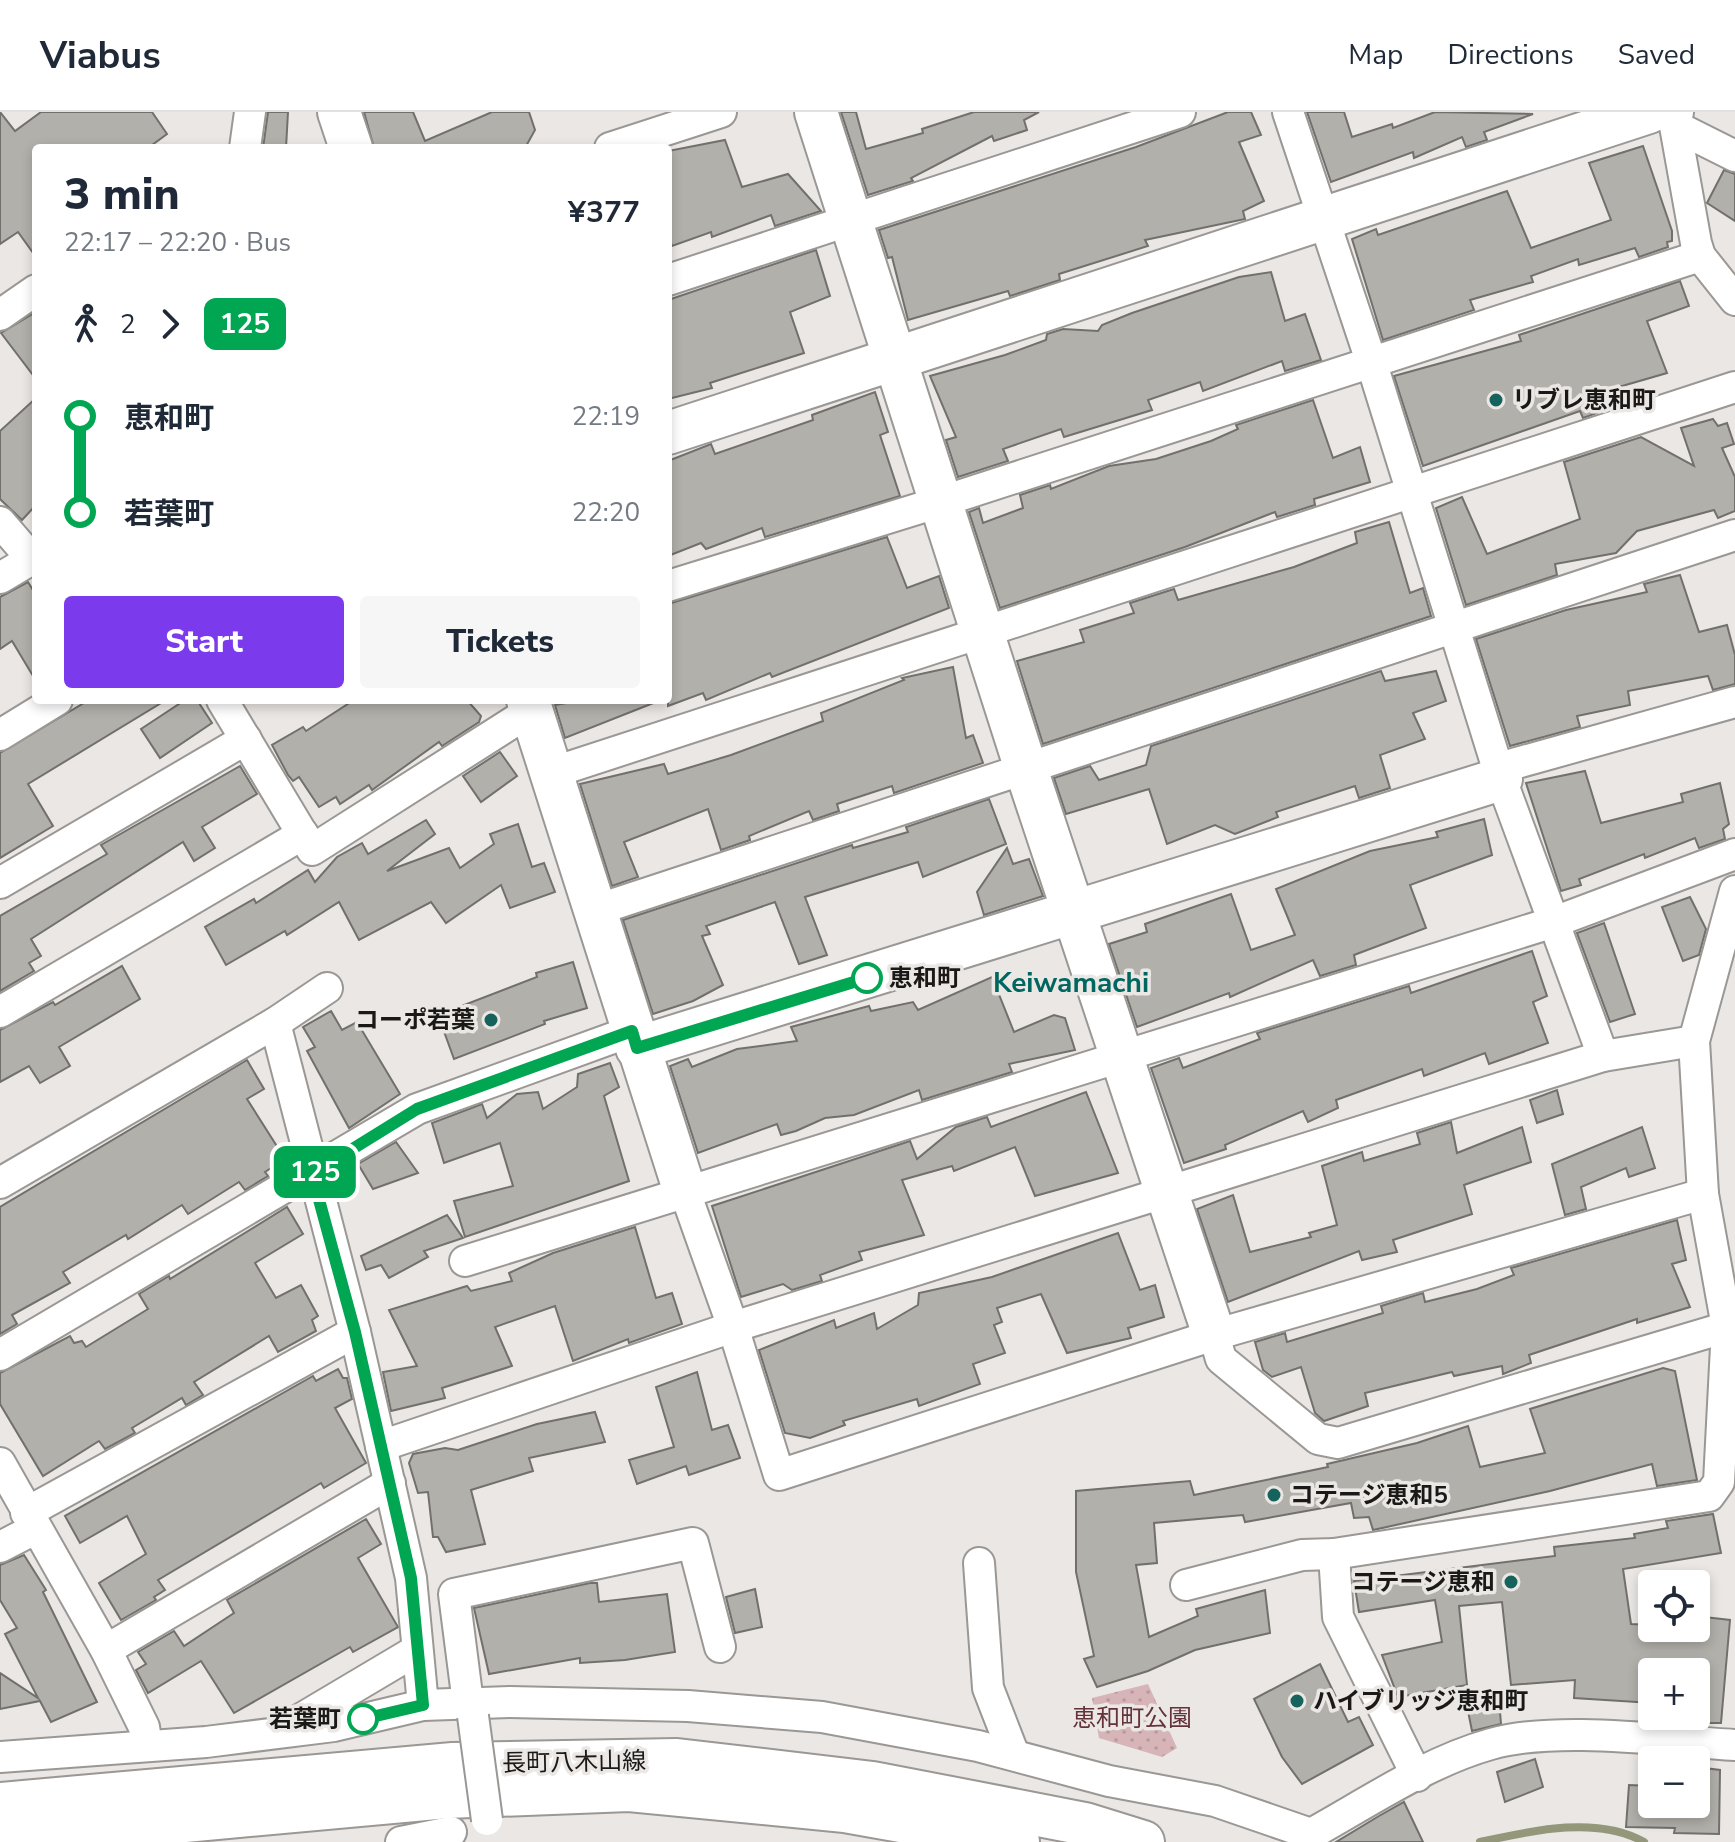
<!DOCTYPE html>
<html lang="en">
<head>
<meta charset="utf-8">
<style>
	:root { --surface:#fff; --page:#f6f6f7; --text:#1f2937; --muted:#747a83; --line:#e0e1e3; --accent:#7c3aed }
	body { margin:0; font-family:"Nunito Sans","Noto Sans JP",sans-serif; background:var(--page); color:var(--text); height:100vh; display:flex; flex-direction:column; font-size:30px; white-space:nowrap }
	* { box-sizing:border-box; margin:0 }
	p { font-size:26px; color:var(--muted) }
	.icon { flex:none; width:44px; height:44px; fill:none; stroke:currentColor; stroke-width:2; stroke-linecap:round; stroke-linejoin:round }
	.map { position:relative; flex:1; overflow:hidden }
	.panel { position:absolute; left:32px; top:32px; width:640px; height:560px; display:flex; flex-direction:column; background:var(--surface); border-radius:8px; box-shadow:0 4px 12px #0003 }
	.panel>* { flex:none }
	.badge { padding:0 16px; border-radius:12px; font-size:28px; line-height:52px }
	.buttons { position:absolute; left:1638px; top:1458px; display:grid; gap:16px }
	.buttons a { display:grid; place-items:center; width:72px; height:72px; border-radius:8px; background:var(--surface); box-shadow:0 4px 12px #0003; font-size:40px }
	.map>.badge { position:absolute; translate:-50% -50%; box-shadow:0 0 0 4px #fff }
	.legs { display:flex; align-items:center; gap:12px; height:88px; padding:0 32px; font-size:26px }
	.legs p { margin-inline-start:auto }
	.headline { display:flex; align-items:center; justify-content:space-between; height:136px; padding:0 32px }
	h1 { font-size:44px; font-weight:800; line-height:60px }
	.action { display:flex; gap:16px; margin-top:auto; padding:16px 32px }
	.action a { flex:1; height:92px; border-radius:8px; background:var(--accent); color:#fff; font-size:32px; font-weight:800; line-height:92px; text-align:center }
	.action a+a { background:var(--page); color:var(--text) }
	ul { padding:0 32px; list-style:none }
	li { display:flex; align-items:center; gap:28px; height:96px; font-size:30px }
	li i { display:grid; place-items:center; width:12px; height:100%; margin:0 10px; background:currentColor }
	li i::after { content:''; width:20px; height:20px; margin:-10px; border:6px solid; border-radius:50%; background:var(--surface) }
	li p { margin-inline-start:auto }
	li:first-child i { background:linear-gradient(#0000 50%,currentColor 0) }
	li:last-child i { background:linear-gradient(currentColor 50%,#0000 0) }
	header { display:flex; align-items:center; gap:48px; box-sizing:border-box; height:112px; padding:0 40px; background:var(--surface); border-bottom:2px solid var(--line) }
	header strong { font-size:38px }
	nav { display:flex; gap:44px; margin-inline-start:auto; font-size:28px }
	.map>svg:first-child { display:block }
</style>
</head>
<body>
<header>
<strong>Viabus</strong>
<nav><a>Map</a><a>Directions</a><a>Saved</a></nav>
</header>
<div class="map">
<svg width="1735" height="1730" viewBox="0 0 1735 1730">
	<defs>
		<pattern id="grass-dots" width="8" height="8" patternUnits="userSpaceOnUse" patternTransform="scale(2)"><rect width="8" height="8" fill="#d6b4b7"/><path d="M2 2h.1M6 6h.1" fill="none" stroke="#b79a9d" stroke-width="1.8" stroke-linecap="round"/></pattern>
	</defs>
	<rect width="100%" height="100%" fill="#ebe7e4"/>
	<path fill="url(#grass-dots)" d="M1148,1572L1177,1636L1162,1645L1099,1626L1092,1586Z"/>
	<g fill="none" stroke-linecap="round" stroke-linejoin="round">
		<path stroke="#949779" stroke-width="8" d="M1480,1730C1530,1719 1597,1703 1644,1730"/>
	</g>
	<g fill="#b2b0ab" stroke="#72706c" stroke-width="2">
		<path d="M0,0L15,19L41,0H152L167,22L148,36H36V145L18,120L0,132Z"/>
		<path d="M268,0H288L286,36H263Z"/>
		<path d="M364,0H413L425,29L492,0H529L535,18L525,36H374Z"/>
		<path d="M841,0H856L866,37L923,21L922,17L974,0H1039L1024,8L1027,18L994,29L992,24L911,66L913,69L868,83Z"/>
		<path d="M1228,0H1251L1261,23L1239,30L1264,89L1243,99L1245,107L1145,128L1148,134L1059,162L1060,168L1010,184L1008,179L908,208L892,145L888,146L879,118L1136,35Z"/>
		<path d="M1307,0H1344L1352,25L1392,12L1393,16L1435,0L1533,2L1484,20L1487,28L1466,35L1462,25L1414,46L1413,40L1331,70Z"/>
		<path d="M725,28L742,75L788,62L821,99L775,114L771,103L712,125L711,120L672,134L668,121V39Z"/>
		<path d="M1643,34L1672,119V129L1667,130L1668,135L1639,145L1635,136L1579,153L1578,147L1531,164L1533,170L1470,188L1474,198L1383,228L1352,127L1376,117L1378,123L1507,79L1531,136L1611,108L1589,51Z"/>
		<path d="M1724,58L1735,62V109L1707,91Z"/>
		<path d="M816,138L830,184L790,200L804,241L710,271L712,276L668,287V188Z"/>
		<path d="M1271,160L1285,209L1305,202L1321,248L1285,259L1282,249L1203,279L1200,270L1148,288L1152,298L1064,325L1061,317L1003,337L1008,349L958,365L946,328L956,325L930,264L1005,243L1046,228L1047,222L1063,217L1098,219L1102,213L1132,201L1239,165Z"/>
		<path d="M1680,169L1689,194L1647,209L1667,261L1605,279L1611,296L1583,306L1580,299L1423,354L1394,264L1521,229L1519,223Z"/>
		<path d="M36,200V267L1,221Z"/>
		<path d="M875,280L888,320L880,323L900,384L765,425L762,416L706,437L701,431L668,444V349L711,332L715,342L813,308L812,303Z"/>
		<path d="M36,286V393L22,408L0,387V319Z"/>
		<path d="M1313,288L1333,346L1360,335L1370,370L1314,387L1315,393L1277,405L1275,400L1185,435L1000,496L969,400L979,396L983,411L1023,396L1020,383L1050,373L1051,377L1109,354L1156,347L1211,329L1238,317L1236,313Z"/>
		<path d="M1713,307L1718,314L1727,311L1734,332L1722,336L1735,365V399L1718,406L1714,398L1637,419L1616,441L1555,452L1557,463L1466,493L1436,396L1462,385L1487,442L1580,407L1564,350L1641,325L1694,354L1681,316Z"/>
		<path d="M1389,410L1410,481L1423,476L1431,504L1043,632L1017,549L1084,530L1080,518L1134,501L1130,491L1174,477L1178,488L1294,455L1357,431L1355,420Z"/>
		<path d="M887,425L907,476L939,464L949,496L772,565L770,561L706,588L703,581L668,594V492Z"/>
		<path d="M1680,463L1699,520L1727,513L1735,543V572L1713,578L1708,564L1628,579L1630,593L1577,604L1580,615L1510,634L1476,527L1566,498L1647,480L1644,472Z"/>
		<path d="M28,470L36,483V569L12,529L0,537V485Z"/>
		<path d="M953,555L966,626L973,623L983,651L894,681L892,674L837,692L839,699L813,708L809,699L749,724L750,728L721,738L708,697L624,730L638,765L612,774L580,672L664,652L668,662L731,643L823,609L821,601L904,568L902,566Z"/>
		<path d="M1381,559L1385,569L1436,559L1446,589L1413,601L1425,627L1380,643L1390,676L1359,686L1355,674L1276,700L1278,705L1235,722L1215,713L1167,732L1149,677L1066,702L1054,666L1090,654L1099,668L1146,653L1151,634Z"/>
		<path d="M89,588H166L28,672L53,714L0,746V641Z"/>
		<path d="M185,588H197L212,611L160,646L141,617Z"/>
		<path d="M354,588H467L481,604L479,610L442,634L439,630L372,678L369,673L340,692L336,685L319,695L299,665L293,669L288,663L272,633L303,615L306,619Z"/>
		<path d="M584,588H661L565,626L555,593Z"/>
		<path d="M500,640L517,664L481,690L463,664Z"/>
		<path d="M240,654L257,682L202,715L215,736L194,749L183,730L31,827L41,844L29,851L34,859L0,879V804L107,742L101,733Z"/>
		<path d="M1585,659L1601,711L1683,690L1681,682L1720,671L1729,712L1723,717L1725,727L1699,736L1695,726L1645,746L1644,742L1579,767L1581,773L1561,779L1526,671Z"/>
		<path d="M989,687L1006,732L923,765L918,750L805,785L827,843L799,852L775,790L706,814L710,822L702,824L723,873L693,889L653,902L623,808L852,733L853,736L908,720L906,715Z"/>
		<path d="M1484,707L1492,743L1410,773L1426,816L1354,843L1356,853L1320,864L1313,848L1230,885L1229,881L1137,915L1109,832L1147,820L1145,812L1231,782L1251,838L1295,823L1276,777L1370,739L1438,725L1436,720Z"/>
		<path d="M426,708L435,722L387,759L449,736L460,756L494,732L490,722L518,712L532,755L544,751L555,780L510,796L501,773L446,811L431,790L359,828L339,790L287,823L285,819L226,853L205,815L254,787L256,791L308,758L315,770L337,745L362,731L368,742Z"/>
		<path d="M1007,736L1013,752L1029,747L1043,784L984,803L977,780Z"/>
		<path d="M1690,785L1706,817L1699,843L1683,849L1662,795Z"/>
		<path d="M1604,811L1635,902L1610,910L1577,821Z"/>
		<path d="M1532,839L1547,884L1533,890L1548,931L1489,952L1485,941L1424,964L1422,957L1336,988L1338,996L1308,1010L1303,999L1225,1033L1226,1037L1184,1051L1151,956L1179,946L1183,956L1260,927L1257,921L1409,874L1411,881Z"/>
		<path d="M573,850L587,896L544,909L545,912L454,947L438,903L537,865L536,861Z"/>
		<path d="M122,854L140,887L59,935L70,954L40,971L29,954L0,970V918L53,890L55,893Z"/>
		<path d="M992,865L1014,920L1054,903L1065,906L1075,938L1009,952L1012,960L922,988L919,978L854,1003L825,1006L796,1019L781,1023L777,1012L698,1041L670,954L688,947L692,955L737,937L797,929L791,915L869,894L871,899L913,890L918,898Z"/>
		<path d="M331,899L342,918L357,910L400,982L349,1016L307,939L315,935L303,915Z"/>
		<path d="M247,948L264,977L247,987L285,1047L265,1060L268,1064L245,1078L239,1070L188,1102L182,1093L128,1127L126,1123L63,1160L70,1171L12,1203L17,1212L0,1222V1095Z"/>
		<path d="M610,951L619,975L604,984L629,1069L465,1125L454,1089L513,1074L500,1031L444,1051L432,1011L482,992L487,1006L517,982L538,980L543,997L577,975L578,962Z"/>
		<path d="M1557,978L1563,1002L1537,1011L1530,988Z"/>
		<path d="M1086,980L1118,1061L1035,1084L1015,1035L954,1059L952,1054L902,1068L924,1123L859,1140L862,1148L820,1163L822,1169L792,1178L783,1172L741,1185L712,1094L910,1029L917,1047L956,1015L987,1005L991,1015Z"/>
		<path d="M1451,1010L1457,1041L1522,1015L1531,1050L1464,1073L1472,1102L1393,1128L1397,1140L1362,1148L1359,1139L1228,1190L1197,1097L1233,1083L1250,1140L1311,1125L1309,1121L1337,1113L1322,1054L1362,1040L1364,1049L1420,1032L1417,1021Z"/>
		<path d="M1642,1015L1655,1056L1629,1065L1626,1056L1581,1075L1586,1097L1565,1103L1552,1052Z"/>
		<path d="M396,1030L418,1061L373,1077L358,1052Z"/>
		<path d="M287,1095L303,1122L255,1151L276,1186L301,1173L318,1204L312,1208L316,1219L278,1240L269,1224L194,1270L203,1283L186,1293L182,1286L132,1316L135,1321L105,1337L99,1329L43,1364L0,1292V1261L70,1224L74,1231L82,1229L86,1235L148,1197L139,1182L169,1164L170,1167Z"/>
		<path d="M447,1103L463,1126L424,1139L428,1145L389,1166L381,1153L366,1158L361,1144Z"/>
		<path d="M1677,1108L1686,1148L1672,1152L1690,1195L1637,1211V1207L1529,1243L1531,1251L1503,1262L1502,1254L1454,1264L1452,1260L1365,1281L1368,1294L1324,1309L1315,1301L1301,1255L1272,1265L1263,1258L1255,1230L1285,1221L1287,1230L1383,1201L1381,1194L1423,1181L1425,1190L1477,1177L1514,1163L1511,1156Z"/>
		<path d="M635,1115L656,1186L672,1181L682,1212L629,1231L628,1227L573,1249L555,1194L495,1215L512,1254L442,1276L445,1286L391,1299L383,1260L417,1254L389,1198L467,1174L471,1179L512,1169L509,1161L553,1141Z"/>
		<path d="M1118,1121L1140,1178L1155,1173L1164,1205L1128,1216L1131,1226L1067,1241L1041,1182L997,1196L1002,1210L994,1213L1005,1241L973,1252L980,1272L919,1294L917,1287L843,1309L845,1313L810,1326L785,1321L759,1238L834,1208L836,1216L874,1201L877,1217L918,1193L919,1181L992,1165Z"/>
		<path d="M1663,1256L1675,1259L1697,1368L1657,1374L1652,1352L1550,1379L1373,1418L1369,1405L1354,1406L1351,1391L1245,1410L1243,1403L1154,1411L1157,1451L1136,1453L1149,1525L1198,1504L1196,1497L1265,1478L1270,1521L1195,1538L1148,1559L1097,1575L1084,1547L1094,1544L1076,1460V1379L1190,1369L1194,1383L1328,1355L1327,1352L1417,1331L1468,1314L1480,1355L1545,1341L1530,1297Z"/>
		<path d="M338,1257L343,1266H347L352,1287L335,1296L366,1351L324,1376L321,1371L158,1468L165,1478L154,1485L156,1488L121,1508L99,1471L146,1442L127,1404L80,1431L65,1404L313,1264L316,1269Z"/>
		<path d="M697,1260L712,1318L728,1313L740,1346L689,1363L686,1354L637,1372L629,1348L674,1335L656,1275Z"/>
		<path d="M595,1300L605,1330L529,1346L533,1359L471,1378L485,1432L446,1440L438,1425H433L428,1380L418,1381L409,1351L413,1342L445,1336L458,1338L537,1312Z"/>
		<path d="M1713,1402L1721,1441L1623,1457L1631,1512L1652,1513V1516H1696V1504L1730,1508L1721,1611H1696V1560H1652V1591L1574,1586L1575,1568L1511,1573L1502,1490L1459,1494L1467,1573L1398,1585L1382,1543L1442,1530L1435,1488L1359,1500L1354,1469L1555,1444L1554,1435L1635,1426L1634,1422L1668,1416L1666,1409Z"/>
		<path d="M366,1407L381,1432L358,1446L398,1515L353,1540L350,1535L234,1601L201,1549L148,1581L136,1558L146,1552L138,1540L174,1519L184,1534L234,1501L227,1488Z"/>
		<path d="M24,1443L46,1478L43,1480L97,1590L51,1610L40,1589L0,1597V1561L38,1586L5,1522L17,1516L0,1488V1453Z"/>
		<path d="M590,1471H597L599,1490L667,1482L675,1540L625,1548L580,1551V1546L489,1562L474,1496Z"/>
		<path d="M755,1477L762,1515L735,1521L726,1485Z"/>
		<path d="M1320,1552L1348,1610L1359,1605L1373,1633L1302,1672L1282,1645L1254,1587Z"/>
		<path d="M1499,1587L1501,1612L1472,1619L1467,1594Z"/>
		<path d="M1535,1647L1543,1675L1505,1690L1497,1660Z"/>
		<path d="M1696,1655L1720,1658L1719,1722L1674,1721L1675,1716L1626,1715L1629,1673L1652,1674V1692H1696Z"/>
		<path d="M1404,1690L1423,1730H1336L1379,1704Z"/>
	</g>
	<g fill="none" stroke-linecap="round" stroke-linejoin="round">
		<g stroke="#9a9794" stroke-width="34">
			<g id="street">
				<path d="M1288,0L1371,249L1501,667L1603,944"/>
				<path d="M1678,0L1675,14L1696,131L1700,144L1735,188"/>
				<path d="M1675,14L1735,44"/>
				<path d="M245,36L250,0"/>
				<path d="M610,36L721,0"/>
				<path d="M668,168L1180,0"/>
				<path d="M0,203L36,178"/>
				<path d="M0,410L32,447L0,466"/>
				<path d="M668,474L943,389L1700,144"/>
				<path d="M222,588L312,738L532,598"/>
				<path d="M0,623L57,588"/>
				<path d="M1499,656L1735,590"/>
				<path d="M554,660L1735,275"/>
				<path d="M0,771L246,627"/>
				<path d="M593,799L1735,423"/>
				<path d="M0,900L303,722"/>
				<path d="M275,911L355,1220L411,1466L423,1593"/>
				<path d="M0,1071L275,911L327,876"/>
				<path d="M685,1080L733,1215L779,1363L1214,1223L1703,1082"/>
				<path d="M465,1149L1554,810L1735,742"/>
				<path d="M1214,1223L1221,1247L1318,1327L1338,1331L1727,1215"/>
				<path d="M0,1243L417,997L632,919"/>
				<path d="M381,1334L733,1215L1603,944L1694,929"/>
				<path d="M0,1351L106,1538L144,1615L147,1634"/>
				<path d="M26,1401L355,1220"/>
				<path d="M0,1435L35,1417"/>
				<path d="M1334,1442L1338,1505L1417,1664"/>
				<path d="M979,1451L988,1576L1014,1643"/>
				<path d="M1186,1473L1302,1443L1334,1442L1709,1384L1719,1370L1727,1215L1703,1082L1694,929L1735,779"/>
				<path d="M106,1538L390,1371"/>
				<path d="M468,1591L454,1482L693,1431L720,1535"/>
				<path d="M289,1614L417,1538"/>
				<path d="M0,1645L206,1630L334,1614L423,1593L510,1590L688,1594L822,1605L978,1634L1109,1669L1215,1689L1311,1722C1369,1690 1427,1650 1491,1632C1559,1613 1664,1629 1735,1633"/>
				<path d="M401,1730L451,1720"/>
			</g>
		</g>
		<g stroke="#9a9794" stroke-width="46">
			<g id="secondary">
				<path d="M339,0L351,36"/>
				<path d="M816,0L1026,657L1214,1223"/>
				<path d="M668,321L1649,0"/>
				<path d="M528,588L685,1080"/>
				<path d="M637,936L1501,667"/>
				<path d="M0,1692L453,1652L677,1648L873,1671L1085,1712L1143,1730"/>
				<path d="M0,1726L447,1685L629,1678L845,1699L1018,1730"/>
			</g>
		</g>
		<use href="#street" stroke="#fff" stroke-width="30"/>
		<use href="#secondary" stroke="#fff" stroke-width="42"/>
		<g stroke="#9a9794" stroke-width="34" stroke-linecap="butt">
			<path id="street-bridge" d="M473,1604L487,1708"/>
		</g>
		<use href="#street-bridge" stroke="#fff" stroke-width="30"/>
	</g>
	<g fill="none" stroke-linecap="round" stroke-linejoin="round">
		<g stroke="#fff" stroke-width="18">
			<path id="line-1" d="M363,1607L423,1593L411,1466L355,1220L312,1062L417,997L632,919L637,936L867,866"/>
		</g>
		<use href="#line-1" stroke="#00a651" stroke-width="12"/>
	</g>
	<g fill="#16635d" stroke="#ebe7e4" stroke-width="3">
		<circle cx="1496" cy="288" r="8"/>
		<circle cx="491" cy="908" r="8"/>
		<circle cx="1274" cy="1383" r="8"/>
		<circle cx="1511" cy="1470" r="8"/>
		<circle cx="1297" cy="1589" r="8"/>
	</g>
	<g fill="#fff" stroke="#00a651" stroke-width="4">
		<circle cx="867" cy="866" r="14"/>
		<circle cx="363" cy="1607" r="14"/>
	</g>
	<g text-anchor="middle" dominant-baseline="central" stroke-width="7" stroke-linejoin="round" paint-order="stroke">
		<g font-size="24" font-weight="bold" fill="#1a1918" stroke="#ebe7e4" text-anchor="start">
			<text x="1512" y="288">リブレ恵和町</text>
			<text x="475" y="908" text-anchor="end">コーポ若葉</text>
			<text x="1290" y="1383">コテージ恵和5</text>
			<text x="1495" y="1470" text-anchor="end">コテージ恵和</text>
			<text x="1313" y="1589">ハイブリッジ恵和町</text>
		</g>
		<g font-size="24" font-weight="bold" fill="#1a1918" stroke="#ebe7e4" text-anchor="start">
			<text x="889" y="866">恵和町</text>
			<text x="341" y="1607" text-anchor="end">若葉町</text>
		</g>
		<g font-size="24" fill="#643239" stroke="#ebe7e4">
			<text x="1132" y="1606">恵和町公園</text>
		</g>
		<g font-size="24" fill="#1a1918" stroke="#ebe7e4">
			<text transform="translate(574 1650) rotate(-1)">長町八木山線</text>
		</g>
		<g font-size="28" font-weight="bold" fill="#00665f" stroke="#ebe7e4">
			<text x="1071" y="871">Keiwamachi</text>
		</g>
	</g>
</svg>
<div class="buttons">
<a><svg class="icon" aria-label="locate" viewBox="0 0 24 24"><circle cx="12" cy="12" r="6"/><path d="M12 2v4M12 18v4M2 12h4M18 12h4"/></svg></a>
<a>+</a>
<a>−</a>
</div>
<b class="badge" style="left:315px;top:1060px;background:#00a651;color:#fff">125</b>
<section class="panel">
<div class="headline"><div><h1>3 min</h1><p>22:17 – 22:20 · Bus</p></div><b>¥377</b></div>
<div class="legs"><svg class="icon" aria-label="walk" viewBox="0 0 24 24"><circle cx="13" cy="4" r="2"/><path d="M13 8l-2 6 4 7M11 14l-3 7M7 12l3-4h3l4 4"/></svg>2<svg class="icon" aria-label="forward" viewBox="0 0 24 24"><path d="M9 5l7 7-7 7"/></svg><b class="badge" style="background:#00a651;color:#fff">125</b></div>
<ul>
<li><i style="color:#00a651"></i><b>恵和町</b><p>22:19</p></li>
<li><i style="color:#00a651"></i><b>若葉町</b><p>22:20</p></li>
</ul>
<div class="action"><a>Start</a><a>Tickets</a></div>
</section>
</div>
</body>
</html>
